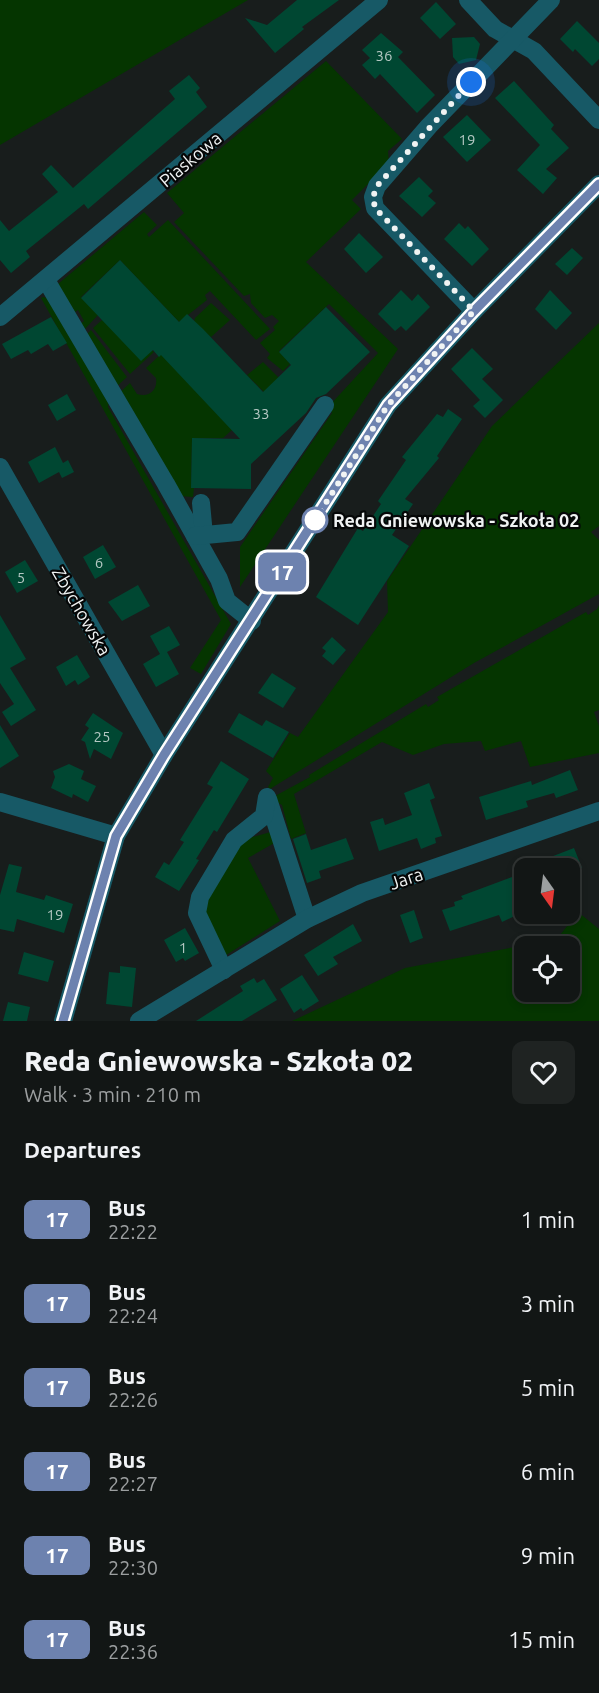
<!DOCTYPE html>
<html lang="en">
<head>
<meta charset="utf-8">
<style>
	:root { --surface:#121615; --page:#1f2322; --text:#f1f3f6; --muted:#9c9fa0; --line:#313534 }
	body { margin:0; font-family:Ubuntu,sans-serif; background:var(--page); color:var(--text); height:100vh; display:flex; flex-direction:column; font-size:22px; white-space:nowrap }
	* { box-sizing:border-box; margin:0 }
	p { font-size:20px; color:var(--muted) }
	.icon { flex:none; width:33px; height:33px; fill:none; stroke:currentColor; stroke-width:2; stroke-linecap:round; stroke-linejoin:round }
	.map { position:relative; height:1021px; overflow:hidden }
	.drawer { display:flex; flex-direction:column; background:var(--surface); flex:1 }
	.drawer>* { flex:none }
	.badge { padding:0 12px; border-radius:9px; font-size:21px; line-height:39px }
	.needle { width:39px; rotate:166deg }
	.buttons { position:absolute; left:514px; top:858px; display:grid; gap:12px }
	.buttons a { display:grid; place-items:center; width:66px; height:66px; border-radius:12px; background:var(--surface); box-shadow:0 3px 9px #0003,0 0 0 2px var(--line); font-size:30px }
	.you { position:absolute; width:30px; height:30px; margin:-15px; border:4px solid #fff; border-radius:50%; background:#1a73e8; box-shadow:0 0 0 9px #1a73e833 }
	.map>.badge { position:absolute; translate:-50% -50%; box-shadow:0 0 0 3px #fff }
	h2 { padding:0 24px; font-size:22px; line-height:54px }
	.round { display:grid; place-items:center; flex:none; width:63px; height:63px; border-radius:12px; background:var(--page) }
	.summary { display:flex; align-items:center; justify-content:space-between; height:102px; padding:0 24px }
	h1 { font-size:28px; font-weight:800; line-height:45px }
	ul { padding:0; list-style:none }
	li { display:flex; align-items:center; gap:18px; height:84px; padding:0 24px }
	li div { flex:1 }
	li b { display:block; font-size:22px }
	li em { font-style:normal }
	li .badge { min-width:66px; font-weight:700; text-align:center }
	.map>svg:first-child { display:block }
</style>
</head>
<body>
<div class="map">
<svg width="599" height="1021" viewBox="0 0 599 1021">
	<rect width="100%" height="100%" fill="#181d1c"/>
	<g fill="#053500" fill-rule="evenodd">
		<path d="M0,0H248L0,145Z"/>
		<path d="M326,61L402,139L388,151L389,163L352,200L361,209L306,262L398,349L240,587V547L332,413L328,407L378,353L329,304L279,351L290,364L283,371L267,358L270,354L260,343L275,330L273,327L279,321L272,315L265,318L251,303L250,294L244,296L174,222L184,213L167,193Z"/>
		<path d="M144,212L157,225L147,234L149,237L168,220L270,329L256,340L210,291L205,295L207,300L179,322L120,260L81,297L98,315L84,330L80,324L84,321L78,310L75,312L58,284Z"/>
		<path d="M43,297L47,298L109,397L108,407L231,624L201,674L190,668L221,620L41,298Z"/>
		<path d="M211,303L230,320L211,337L194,322L195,318Z"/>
		<path d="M102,320L154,352L130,374L93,328Z"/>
		<path d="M599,323V526L591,532L599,540V594L474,663L270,789L268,787L273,778L266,771L290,733L298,737L388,612L387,581L492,426Z"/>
		<path d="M91,330L127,377L115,388L86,335Z"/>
		<path d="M162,353L232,430L223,438H192L191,488H194L193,497L179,496L118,394L130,383L137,394C149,398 158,390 156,378L146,368Z"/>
		<path d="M263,362L283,382L268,396L247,375Z"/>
		<path d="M599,605V710L594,712L599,726V753L530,767L521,741L485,751L481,741L444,744L413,755L382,742L294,794L306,833L291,839L282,805L273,800L275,796L310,777L309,775L426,704L428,707L439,700L437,697L586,612L588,615L597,609Z"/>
		<path d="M274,831L278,841L248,858L280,921L223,957L203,912L204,902L242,840Z"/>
		<path d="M578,912L599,929V1021H292L405,968L557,939ZM525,946H570V992H525Z"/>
	</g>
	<g fill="#004732">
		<path d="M297,0H339L302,27L304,29L275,53L245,18L267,25Z"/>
		<path d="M436,2L456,24L440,39L420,18Z"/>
		<path d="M577,21L599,43V59L592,66L575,49L573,52L560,39Z"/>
		<path d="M381,33L403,52L398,57L435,95L417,113L380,74L375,79L362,65L370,58L362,50Z"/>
		<path d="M474,37L480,44L476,60L459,64L453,57L452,38Z"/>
		<path d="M189,75L200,88L196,92L207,107L88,209L84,204L26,251L30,257L11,273L0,260V220L9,231L58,192L42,174L51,165L73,188L175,99L169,91Z"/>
		<path d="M514,81L554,125L551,129L569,148L546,169L557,178L543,194L517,170L540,145L495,98Z"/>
		<path d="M467,115L491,140L467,162L443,137Z"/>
		<path d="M419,177L433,191L428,196L436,203L422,217L399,196Z"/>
		<path d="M459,223L465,229L468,226L489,249L472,266L444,239Z"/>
		<path d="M359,233L383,257L366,273L344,249Z"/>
		<path d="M572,248L583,258L567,275L555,264Z"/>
		<path d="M120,260L179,322L187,314L203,329L263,392L291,365L279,352L326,307L370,352L326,394L316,398L306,413L251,464V489L191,488L192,438L240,439L161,355L159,357L153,350L141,361L81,298Z"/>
		<path d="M401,290L412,301L418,294L430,307L406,331L401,326L395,331L378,314Z"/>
		<path d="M550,290L572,313L556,330L535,309Z"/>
		<path d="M51,317L67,343L53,351L48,344L31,354L28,350L11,359L2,344Z"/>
		<path d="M472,348L493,369L482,379L503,400L485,418L473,406L480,400L451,369Z"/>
		<path d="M67,394L76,410L57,421L48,405Z"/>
		<path d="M448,409L462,419L437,456L439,458L405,499L413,504L392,535L409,546L358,625L316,597L358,528L363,531L381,504L378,501L406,460L402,457L437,414L443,417Z"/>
		<path d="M55,447L63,463L68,460L74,472L62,478L59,472L39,483L28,462Z"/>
		<path d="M103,545L116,567L95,579L83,557Z"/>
		<path d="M25,560L38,581L17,593L5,572Z"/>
		<path d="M138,585L150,606L122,621L108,602Z"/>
		<path d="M0,615L26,659L10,668L36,710L11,726L2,712L14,704L0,683Z"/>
		<path d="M169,626L180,645L167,652L179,674L156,687L143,664L160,654L150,636Z"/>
		<path d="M332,637L346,650L333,665L322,656L326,651L322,648Z"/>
		<path d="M77,655L90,677L78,685L75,680L66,686L56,667Z"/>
		<path d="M272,673L296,688L283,708L258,693Z"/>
		<path d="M93,713L123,733L111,759L94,749L90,759L85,742L81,740L89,728L85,725Z"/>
		<path d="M239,713L262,726L266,720L289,732L273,758L228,732Z"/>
		<path d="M0,725L19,756L0,768Z"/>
		<path d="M221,761L249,779L217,832L214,830L196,859L199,860L179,891L155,877L164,862L169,865L184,842L180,840L213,787L207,784Z"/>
		<path d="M69,764L84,771L81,779L96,786L88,802L73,794L72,798L51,788L55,777L53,771Z"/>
		<path d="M570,770L578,790L556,798L554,793L526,801L528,807L486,820L479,797L531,781L532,785Z"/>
		<path d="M429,783L435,798L430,800L442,836L435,838L436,843L421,849L417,838L379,851L370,822L383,818L385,825L412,815L404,793Z"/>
		<path d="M306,834L311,850L346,838L354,859L319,871L321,878L307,883L293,839Z"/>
		<path d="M574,848L582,868H551L548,858Z"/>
		<path d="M9,864L22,867L16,892L44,900L46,895L73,904L64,933L17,919L14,932L0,929V895Z"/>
		<path d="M512,877L525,911L502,922L499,915L450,931L442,910L455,906L454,902L463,899L461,896Z"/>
		<path d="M414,910L423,938L410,943L400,915Z"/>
		<path d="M353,924L362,941L333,957L338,964L318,976L304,955Z"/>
		<path d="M185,928L199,953L185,961L183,958L176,962L164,940Z"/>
		<path d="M24,952L54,961L48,982L18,974Z"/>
		<path d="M120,966L136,968L132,1007L106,1004L109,972L120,973Z"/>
		<path d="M302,975L319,1001L303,1011L301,1008L294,1013L280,989Z"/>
		<path d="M254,978L257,983L264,979L277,1000L242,1021H196L243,991L240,986Z"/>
		<path d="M8,1002L30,1007L27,1021H3Z"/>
	</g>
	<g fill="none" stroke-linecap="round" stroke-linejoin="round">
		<g stroke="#175966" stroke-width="18">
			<path d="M468,0L495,29L534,51L599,120"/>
			<path d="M46,280L166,484L219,579L227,601L252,621"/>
			<path d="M474,311L375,208L373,197L377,186L429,126L551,0"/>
			<path d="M0,317L379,0"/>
			<path d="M0,467L164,755"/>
			<path d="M201,503L204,535"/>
			<path d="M195,536L237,532L325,405"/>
			<path d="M268,799L307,919"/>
			<path d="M0,802L116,836"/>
			<path d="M224,970L197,913L200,897L234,840L264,816L267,797"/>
			<path d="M63,1021L116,836L164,755L388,405L474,311L599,184"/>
			<path d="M139,1021L307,919L362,893L599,811"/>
		</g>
	</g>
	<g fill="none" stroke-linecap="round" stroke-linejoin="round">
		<g stroke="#fff" stroke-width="14">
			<path id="line" d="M63,1021L116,836L164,755L388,405L474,311L599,184"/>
		</g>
		<use href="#line" stroke="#6d82af" stroke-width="9"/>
		<path stroke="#f0f3f3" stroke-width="6" stroke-dasharray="0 10.8" d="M315,520L388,405L474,311L375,208L373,197L377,186L471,82"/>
	</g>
	<circle fill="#fff" stroke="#6d82af" stroke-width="3" cx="315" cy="520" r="12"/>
	<g text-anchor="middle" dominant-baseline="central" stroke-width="4.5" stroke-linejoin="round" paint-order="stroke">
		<g font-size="15" fill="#b4c8c3">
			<text x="384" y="55">36</text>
			<text x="467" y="139">19</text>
			<text x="261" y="413">33</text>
			<text x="99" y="562">6</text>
			<text x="21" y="577">5</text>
			<text x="102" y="736">25</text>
			<text x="55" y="914">19</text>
			<text x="183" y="947">1</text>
		</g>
		<g font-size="18" fill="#f0f3f3" stroke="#050707">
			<text transform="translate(190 159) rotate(-40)">Piaskowa</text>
			<text transform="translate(82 611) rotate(60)">Zbychowska</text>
			<text transform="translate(406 878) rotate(-18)">Jara</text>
		</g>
		<g font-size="18" font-weight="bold" fill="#f0f3f3" stroke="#050707" text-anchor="start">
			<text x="333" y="520">Reda Gniewowska - Szkoła 02</text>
		</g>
	</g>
</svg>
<div class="buttons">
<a><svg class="needle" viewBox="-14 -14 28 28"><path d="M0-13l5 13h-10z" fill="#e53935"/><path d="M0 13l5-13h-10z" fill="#9c9fa0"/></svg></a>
<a><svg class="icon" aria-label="locate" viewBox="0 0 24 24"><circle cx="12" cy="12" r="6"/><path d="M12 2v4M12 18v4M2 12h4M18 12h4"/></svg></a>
</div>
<div class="you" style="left:471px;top:82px"></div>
<b class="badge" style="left:282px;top:572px;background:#6d82af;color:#fff">17</b>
</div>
<section class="drawer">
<div class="summary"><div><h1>Reda Gniewowska - Szkoła 02</h1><p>Walk · 3 min · 210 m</p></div><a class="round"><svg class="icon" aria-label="heart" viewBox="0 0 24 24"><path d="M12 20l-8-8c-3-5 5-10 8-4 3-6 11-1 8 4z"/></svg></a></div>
<h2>Departures</h2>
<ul>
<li><span class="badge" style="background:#6d82af;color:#fff">17</span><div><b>Bus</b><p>22:22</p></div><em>1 min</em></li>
<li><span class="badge" style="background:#6d82af;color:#fff">17</span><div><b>Bus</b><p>22:24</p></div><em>3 min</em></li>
<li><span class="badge" style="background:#6d82af;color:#fff">17</span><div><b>Bus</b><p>22:26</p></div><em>5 min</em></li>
<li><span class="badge" style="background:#6d82af;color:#fff">17</span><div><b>Bus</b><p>22:27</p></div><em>6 min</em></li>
<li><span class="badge" style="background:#6d82af;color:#fff">17</span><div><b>Bus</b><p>22:30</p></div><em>9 min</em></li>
<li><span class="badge" style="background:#6d82af;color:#fff">17</span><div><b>Bus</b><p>22:36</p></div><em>15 min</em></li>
</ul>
</section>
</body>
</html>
